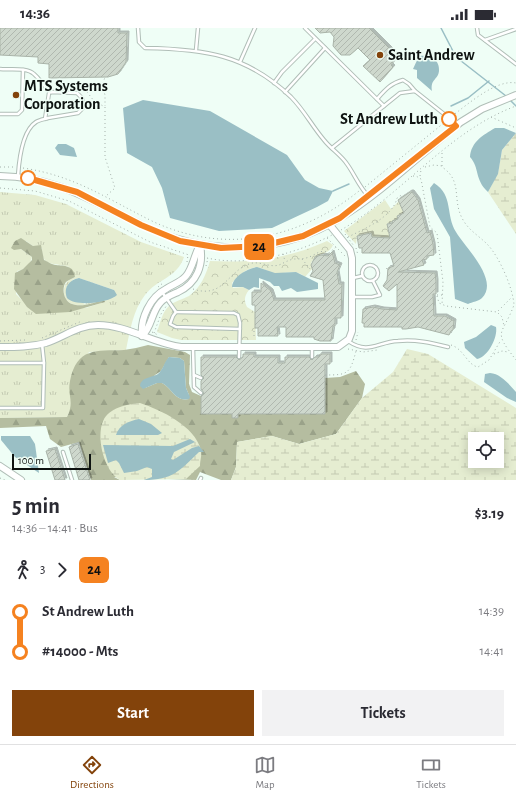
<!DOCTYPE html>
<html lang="en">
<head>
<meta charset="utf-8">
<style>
	:root { --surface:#fff; --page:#f2f2f3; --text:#2b2b33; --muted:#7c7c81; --line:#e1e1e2; --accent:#83430b }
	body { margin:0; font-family:"Alegreya Sans",sans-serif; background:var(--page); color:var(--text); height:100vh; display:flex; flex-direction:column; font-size:15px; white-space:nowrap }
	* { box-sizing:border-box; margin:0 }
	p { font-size:13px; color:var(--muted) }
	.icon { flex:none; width:22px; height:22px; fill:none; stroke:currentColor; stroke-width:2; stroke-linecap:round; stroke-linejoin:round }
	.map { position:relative; height:452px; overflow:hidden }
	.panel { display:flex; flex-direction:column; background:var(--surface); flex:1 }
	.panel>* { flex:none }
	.badge { padding:0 8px; border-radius:6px; font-size:14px; line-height:26px }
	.fabs { position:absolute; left:468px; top:404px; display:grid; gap:8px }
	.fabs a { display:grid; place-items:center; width:36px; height:36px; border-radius:0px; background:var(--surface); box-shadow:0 2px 10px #0003; font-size:20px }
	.scale { position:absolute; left:12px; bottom:10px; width:79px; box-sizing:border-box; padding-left:4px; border:2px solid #0e1311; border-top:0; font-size:11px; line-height:14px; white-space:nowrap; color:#0e1311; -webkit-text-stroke:3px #effef6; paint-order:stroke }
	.map>.badge { position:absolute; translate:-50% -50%; box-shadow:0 0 0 2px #fff }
	.legs { display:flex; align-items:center; gap:6px; height:44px; padding:0 12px; font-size:13px }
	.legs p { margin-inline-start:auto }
	.head { display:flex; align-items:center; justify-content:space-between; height:68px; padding:0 12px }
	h1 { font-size:22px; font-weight:600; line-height:30px }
	.cta { display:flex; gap:8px; margin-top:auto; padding:8px 12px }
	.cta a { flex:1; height:46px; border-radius:0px; background:var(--accent); color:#fff; font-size:16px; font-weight:600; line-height:46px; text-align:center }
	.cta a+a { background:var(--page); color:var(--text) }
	ul { padding:0 12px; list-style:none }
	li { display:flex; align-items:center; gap:14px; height:40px; font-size:15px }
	li i { display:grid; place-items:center; width:6px; height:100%; margin:0 5px; background:currentColor }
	li i::after { content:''; width:10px; height:10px; margin:-5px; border:3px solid; border-radius:50%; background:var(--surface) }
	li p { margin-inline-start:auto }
	li:first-child i { background:linear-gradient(#0000 50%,currentColor 0) }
	li:last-child i { background:linear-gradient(currentColor 50%,#0000 0) }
	.status { display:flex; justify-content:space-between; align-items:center; height:28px; padding:0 20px; background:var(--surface); direction:ltr }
	.status svg { height:11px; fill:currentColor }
	.tabs { display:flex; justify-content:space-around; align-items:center; height:56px; border-top:1px solid var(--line); background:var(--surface); font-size:11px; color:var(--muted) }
	.tabs a { display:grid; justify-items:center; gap:2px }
	.tabs .selected { color:var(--accent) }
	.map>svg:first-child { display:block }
</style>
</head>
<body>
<div class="status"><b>14:36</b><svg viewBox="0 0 49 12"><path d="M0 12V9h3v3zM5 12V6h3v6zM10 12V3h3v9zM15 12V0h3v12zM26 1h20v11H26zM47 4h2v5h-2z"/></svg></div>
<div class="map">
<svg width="516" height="452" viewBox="0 0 516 452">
	<defs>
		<pattern id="grass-tufts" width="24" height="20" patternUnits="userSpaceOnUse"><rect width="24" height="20" fill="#e5edd1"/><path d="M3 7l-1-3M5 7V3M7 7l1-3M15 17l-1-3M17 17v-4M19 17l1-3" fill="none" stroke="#c3cab2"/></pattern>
		<pattern id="forest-firs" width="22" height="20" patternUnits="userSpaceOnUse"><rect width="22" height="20" fill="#b5bda0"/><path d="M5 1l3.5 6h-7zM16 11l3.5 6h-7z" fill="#9aa289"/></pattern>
		<pattern id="wetland-marsh" width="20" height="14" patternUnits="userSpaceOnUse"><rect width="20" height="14" fill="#e5edd1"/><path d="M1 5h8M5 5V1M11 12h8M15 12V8" fill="none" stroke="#c3cab2"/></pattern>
		<pattern id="park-crowns" width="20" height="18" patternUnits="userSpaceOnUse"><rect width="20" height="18" fill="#e5edd1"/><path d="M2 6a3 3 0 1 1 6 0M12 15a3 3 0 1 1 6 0" fill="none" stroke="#c3cab2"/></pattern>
		<pattern id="building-hatch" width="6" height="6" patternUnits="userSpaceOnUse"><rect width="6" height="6" fill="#ced8cd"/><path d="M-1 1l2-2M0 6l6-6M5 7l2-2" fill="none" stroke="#b0b8af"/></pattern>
		<filter id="shadow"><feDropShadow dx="2" dy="-2" stdDeviation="0" flood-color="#0004"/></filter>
	</defs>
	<rect width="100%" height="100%" fill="#effef6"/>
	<path fill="url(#grass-tufts)" fill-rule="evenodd" d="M0,164L35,167L66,176L141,214L184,229C177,250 157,251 145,267C133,282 130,303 126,322L89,324L70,354L72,379L67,389L0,390ZM26,213L33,218L42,220C41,240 55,234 69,239L75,249C72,251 68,252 67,254C61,261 64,273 72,276C82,280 94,274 104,272V274L86,280L22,272L16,266L17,243C24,242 31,236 32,229L21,221H17ZM79,250L114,262L115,269L84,276L72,252Z"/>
	<g fill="url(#forest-firs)" fill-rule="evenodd">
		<path d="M21,210L33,218L41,217L44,232C47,233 52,237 56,237C64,238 74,237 75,249C72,251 68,252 66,254C61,261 64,273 72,276C82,280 95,274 104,272L105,274L70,284L36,286L27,279L14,261L15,245L23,241L32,232V229L21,221L14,222L11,220L15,213Z"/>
		<path d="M148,317L185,324L190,327L189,356L192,364L201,368V386H232L233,390H238V386H325V350L340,349L356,343L365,356L362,370L336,406L299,416L272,408L237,414L236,439L231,452H221L200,444L196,452L114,449L120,452H91L79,414L61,419L50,411L46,398L0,400V390L67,389C75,373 67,368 70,353C77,319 96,323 124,322C132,321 140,319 148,317ZM169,329L180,330L184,333L186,360L189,367V371C175,374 172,360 162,355H157L145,360L155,347L161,343Z"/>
	</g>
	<g fill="url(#wetland-marsh)" fill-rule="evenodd">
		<path d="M516,105V206L488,164L498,145L502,122Z"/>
		<path d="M407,321L428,326L516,380V452H231L236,439L237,414L272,408L299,416L336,406L362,370L393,344ZM475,411H497V433H475Z"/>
		<path d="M140,375C161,382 195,398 201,422C202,427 200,433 200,438L186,451L120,452C104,443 96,410 103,393C109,380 127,376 140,375Z"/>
	</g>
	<g fill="url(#park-crowns)">
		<path d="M385,172L391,181L399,173L404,185L397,188L398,191L387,196L390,210L372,209L370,205L357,208L356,216L344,203Z"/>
		<path d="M327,213L333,217C329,226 322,225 315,229L311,235L312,241L305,249C296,240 283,247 274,245C267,244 261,238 253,240C244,242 237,249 232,255L233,260L243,259L249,262C244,268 244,273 247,279L255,284L256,312H181L172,310L157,304C160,296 162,284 169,278C175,273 183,271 189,268C201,259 206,247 210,233C252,235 287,231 327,213Z"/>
	</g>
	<g fill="#9abfc5">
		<path d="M419,28C429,27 440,31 439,43C438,52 430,51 432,63L417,50V42L413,41Z"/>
		<path d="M143,72L210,83L287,127L305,152L319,160L333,163L328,173L317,179L272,200L219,203L170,190L162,160L152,139L127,125L123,80Z"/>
		<path d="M495,100H504L516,105L502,122L498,146L488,164C474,151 480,140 470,129C471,114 483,107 495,100Z"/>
		<path d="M58,116H66L74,120L77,129L60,127L55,120Z"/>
		<path d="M434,155C454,168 445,186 456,204C464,218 500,252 482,270C479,273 472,274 468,276L455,271L450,209L434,181L430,160Z"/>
		<path d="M257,239L275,245L296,244L318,255V261L297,264L291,260L282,263L279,258H274L270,254L259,250V260L254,259L249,262L243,259H232C233,248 247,241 257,239Z"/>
		<path d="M79,250L114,262L117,267C109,275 75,279 67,270C63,260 69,252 79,250Z"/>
		<path d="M491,297L496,299C498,309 488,329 477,331L465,320L464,314L476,309Z"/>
		<path d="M169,329L180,330L184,333L186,360L190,369L189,371C175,374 172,360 162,355H157L143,361L140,358C141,349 151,350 158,346C163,342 164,334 169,329Z"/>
		<path d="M490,345C501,346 509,356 516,364V374L507,370L484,354L485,346Z"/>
		<path d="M139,391L151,396L162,405L158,407H116C119,397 129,393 139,391Z"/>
		<path d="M1,408H30L35,416L39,445L15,429L1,412Z"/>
		<path d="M190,411L195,414L174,424L171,431L173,432L192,420L199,418L204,424H199C179,443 173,452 144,452L152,449V441L147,439L137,443L124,445L119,435L116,432L108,435L103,417L173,418Z"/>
	</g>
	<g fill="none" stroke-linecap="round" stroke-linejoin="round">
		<g stroke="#9abfc5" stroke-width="1.5">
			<path d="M441,0L456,29L506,68"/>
			<path d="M510,72L516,78"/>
			<path d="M451,78L468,70L489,53"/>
			<path d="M333,163L349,156"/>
		</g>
	</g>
	<g fill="url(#building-hatch)" stroke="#a9b3a8" filter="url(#shadow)">
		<path d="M0,0H118V5H127L126,34L118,46L108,49L49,50V36L38,35V29L0,27Z"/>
		<path d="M315,0H369L396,27L392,31L393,34L391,37L393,39L380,54L363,38L370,32L358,20L350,27H341L333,18L334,9L330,4L320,5Z"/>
		<path d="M410,164H412L418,172L427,205L430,204L433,216L434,227L427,228V231L422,232L424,237L398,244L435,245L436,253V266H433L434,288H445L454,293L453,302L451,303L449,307L418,299L406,301H402V299H364V295H362L363,281L373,279L382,281L397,282V256L389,263L383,258L387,252L388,240L394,238L390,225H362V220H359L357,208L371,205L372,209L390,210L387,196L393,195L392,193L398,191L397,188L404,185L398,172Z"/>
		<path d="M332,224L335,235L340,237L337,244L339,256H342L341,290H335V298H333L331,313H320L314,311V309H286V299H277L278,308H258V300H255V277H252V264H261V255L271,263L274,272H325L323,252L310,248L313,243L311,237L315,229L321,227L328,228Z"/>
		<path d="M243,326H254V329H278V335H285V329H309L312,332L315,329H319L320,326H330V336H325V386H238V390H232V386H201V368L204,365L201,361V353L204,350L201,347V329H236L239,332L243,329Z"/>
		<path d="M78,416L90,452H79L69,419Z"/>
		<path d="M55,421L65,452H55L46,423Z"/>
	</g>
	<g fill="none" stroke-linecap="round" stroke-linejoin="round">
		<g stroke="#b0beb7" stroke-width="4.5">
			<g id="service">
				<path d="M138,0L139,14L145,20C204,21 246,26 291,69C304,82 312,98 324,112C331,121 341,127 347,136C355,147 359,159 369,169"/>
				<path d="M305,0L384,78"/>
				<path d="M477,0L478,7L516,36"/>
				<path d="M485,12L516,1"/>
				<path d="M196,22L198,0"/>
				<path d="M240,34L255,0"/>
				<path d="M0,41C10,42 27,39 34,46C41,52 42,57 51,64"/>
				<path d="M274,55L282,44L315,11"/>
				<path d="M285,64L325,20"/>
				<path d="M377,71C385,62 391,55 403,52L409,56L415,63"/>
				<path d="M0,86H18L22,82L23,42"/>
				<path d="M332,120L400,65L415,63L444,86L455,98"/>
				<path d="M18,148C19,133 22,103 36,94C39,92 45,91 48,90L78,85L84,79L82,70L77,65L51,64L49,65L45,91"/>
				<circle cx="370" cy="245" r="8"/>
				<path d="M353,250L362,248"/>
				<path d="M162,264L176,284L234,285L238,287L240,295L239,329"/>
				<path d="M352,269H372L380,267L373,253"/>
				<path d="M176,284L173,288L170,296L176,299L240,301"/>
				<path d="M348,313C369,327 377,314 398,313C415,311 432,315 448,319"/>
				<path d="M42,316L44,335"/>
				<path d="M193,320L194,359L201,365"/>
				<path d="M312,320V329"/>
				<path d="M0,335H44L43,380H0"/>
				<path d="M194,347L201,350"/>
				<path d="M63,424L72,452"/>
				<path d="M200,452L201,450"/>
			</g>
		</g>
		<g stroke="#b0beb7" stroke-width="8">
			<g id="tertiary">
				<path d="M0,148C59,149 93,174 144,198C207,228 280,227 340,190C383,164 421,125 461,94L482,81L516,67"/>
				<path d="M142,308C152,299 151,285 160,275C165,269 171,267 178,264C197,255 204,237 200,217"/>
				<path d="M142,308C140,291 150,269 166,261C173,256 180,255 186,248C193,240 194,227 200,217"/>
				<path d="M0,319C16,319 31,319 46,315C64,309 78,297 98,297C127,297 152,315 181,319H338L349,311L352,303V230L350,222L329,196"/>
				<path d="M0,438L21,452"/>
			</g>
		</g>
		<g stroke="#a4b0aa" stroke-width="1" stroke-dasharray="1 3" stroke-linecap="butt">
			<path d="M102,58L105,67V78"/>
			<path d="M73,59L84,60L94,73L105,79V129L115,160L106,168"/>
			<path d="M85,60L102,58L105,49"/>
			<path d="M452,88C467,77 496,51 516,55"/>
			<path d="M491,89L516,100"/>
			<path d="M442,125V139C463,153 452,171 462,190C468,202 478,207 487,216C499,228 513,260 514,277C502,309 492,301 516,332"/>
			<path d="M0,139H15"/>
			<path d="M425,139L434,137L442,138"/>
			<path d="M23,140C76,148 107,171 154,194C226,227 299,211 359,163"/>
			<path d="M413,148H416L421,151L430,199L437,205L443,254L442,277"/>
			<path d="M420,148L421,142"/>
			<path d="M365,159L445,94"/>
			<path d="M0,160L35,163L69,173L150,214L189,227"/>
			<path d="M341,202C403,166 448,103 516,78"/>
			<path d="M345,206L354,218"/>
			<path d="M348,209C364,201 393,189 397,170L403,166"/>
			<path d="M327,210L345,228"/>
			<path d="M356,220L358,227"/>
			<path d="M283,226L285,233"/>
			<path d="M207,230C248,239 295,226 332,207"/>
			<path d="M302,231L311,242"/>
			<path d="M187,234L188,227"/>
			<path d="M206,238L208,230"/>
			<path d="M386,240L387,241"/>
			<path d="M338,247H340"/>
			<path d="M158,259L163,255"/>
			<path d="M193,261C223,271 227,244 249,236C259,232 269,240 279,237C284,235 288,232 294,231C298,231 302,231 306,230C315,228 320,220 329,225L336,219"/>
			<path d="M437,267H442"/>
			<path d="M437,268L439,275L446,278L497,284L512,269"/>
			<path d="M498,285L502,289L504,298"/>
			<path d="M254,303V309"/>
			<path d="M152,304L158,307"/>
			<path d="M154,305L161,286L167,277"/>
			<path d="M42,310L82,293"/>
			<path d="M356,312L358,304"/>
			<path d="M0,313L25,312"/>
			<path d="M451,317C464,321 467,337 478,339L489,332L501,312"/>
			<path d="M348,321L363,324L377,322"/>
			<path d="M494,326L502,323L508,324"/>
			<path d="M325,347C348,347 350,346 356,323"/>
			<path d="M0,450L5,452"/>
		</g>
		<use href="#service" stroke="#fff" stroke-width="2.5"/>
		<use href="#tertiary" stroke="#fff" stroke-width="6"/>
	</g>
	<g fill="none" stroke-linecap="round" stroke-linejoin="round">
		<g stroke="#fff" stroke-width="9">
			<path id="line-1" d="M28,150L77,164L141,197L180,213L221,220L262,218L303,208L340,190L456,98L449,91"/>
		</g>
		<use href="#line-1" stroke="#f58220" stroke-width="6"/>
	</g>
	<g fill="#83430b" stroke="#effef6" stroke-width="1.5">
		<circle cx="380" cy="27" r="4"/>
		<circle cx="16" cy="67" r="4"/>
	</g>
	<g fill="#fff" stroke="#f58220" stroke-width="2">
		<circle cx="449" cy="91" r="7"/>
		<circle cx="28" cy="150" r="7"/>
	</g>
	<g text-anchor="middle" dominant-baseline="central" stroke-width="3" stroke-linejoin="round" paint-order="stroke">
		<g font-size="16" font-weight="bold" fill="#0e1311" stroke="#effef6" text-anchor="start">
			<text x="388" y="27">Saint Andrew</text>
			<text x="24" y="58">MTS Systems<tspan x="24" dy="18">Corporation</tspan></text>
		</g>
		<g font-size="16" font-weight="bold" fill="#0e1311" stroke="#effef6" text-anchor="end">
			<text x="438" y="91">St Andrew Luth</text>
		</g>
	</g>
</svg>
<div class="fabs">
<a><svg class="icon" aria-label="locate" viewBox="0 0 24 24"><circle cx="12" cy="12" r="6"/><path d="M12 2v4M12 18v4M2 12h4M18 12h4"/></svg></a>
</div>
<div class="scale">100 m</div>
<b class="badge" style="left:259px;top:219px;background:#f58220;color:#111">24</b>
</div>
<section class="panel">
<div class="head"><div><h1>5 min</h1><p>14:36 – 14:41 · Bus</p></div><b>$3.19</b></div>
<div class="legs"><svg class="icon" aria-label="walk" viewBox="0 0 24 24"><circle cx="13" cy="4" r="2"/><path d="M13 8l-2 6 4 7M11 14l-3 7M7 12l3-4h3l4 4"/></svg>3<svg class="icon" aria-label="forward" viewBox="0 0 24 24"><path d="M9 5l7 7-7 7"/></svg><b class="badge" style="background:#f58220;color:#111">24</b></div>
<ul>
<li><i style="color:#f58220"></i><b>St Andrew Luth</b><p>14:39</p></li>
<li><i style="color:#f58220"></i><b>#14000 - Mts</b><p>14:41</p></li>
</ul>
<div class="cta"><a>Start</a><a>Tickets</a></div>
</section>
<nav class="tabs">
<a class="selected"><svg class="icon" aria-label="directions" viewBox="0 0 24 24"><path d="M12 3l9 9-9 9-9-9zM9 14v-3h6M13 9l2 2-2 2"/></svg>Directions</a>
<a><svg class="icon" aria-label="map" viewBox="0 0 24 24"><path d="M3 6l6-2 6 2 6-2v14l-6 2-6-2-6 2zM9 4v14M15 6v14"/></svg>Map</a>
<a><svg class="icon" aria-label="tickets" viewBox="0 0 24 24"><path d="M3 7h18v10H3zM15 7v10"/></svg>Tickets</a>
</nav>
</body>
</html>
